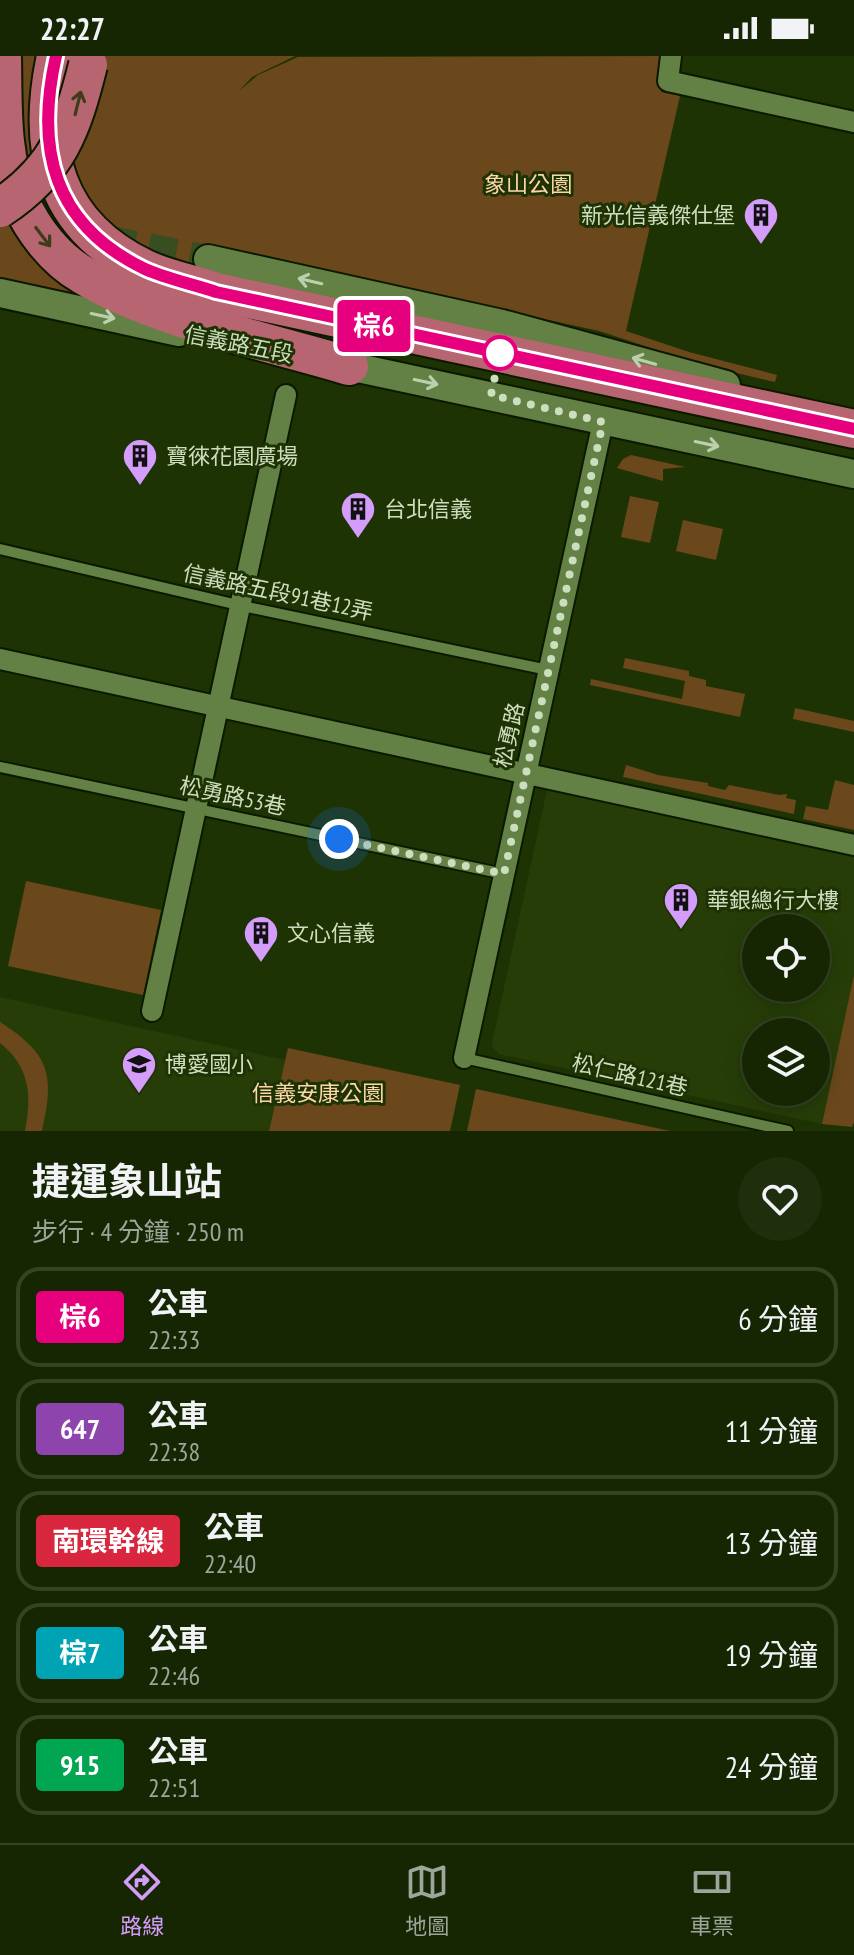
<!DOCTYPE html>
<html lang="zh-TW">
<head>
<meta charset="utf-8">
<style>
	:root { --surface:#162603; --page:#1f2e0d; --text:#f1f3f6; --muted:#9ea59a; --line:#354325; --accent:#d49cfb }
	body { margin:0; font-family:"PT Sans Narrow","Noto Sans TC",sans-serif; background:var(--page); color:var(--text); height:100vh; display:flex; flex-direction:column; font-size:30px; white-space:nowrap }
	* { box-sizing:border-box; margin:0 }
	p { font-size:26px; color:var(--muted) }
	.icon { flex:none; width:44px; height:44px; fill:none; stroke:currentColor; stroke-width:2; stroke-linecap:round; stroke-linejoin:round }
	.map { position:relative; height:1075px; overflow:hidden }
	.drawer { display:flex; flex-direction:column; background:var(--surface); flex:1 }
	.drawer>* { flex:none }
	.badge { padding:0 16px; border-radius:6px; font-size:28px; line-height:52px }
	.controls { position:absolute; left:742px; top:858px; display:grid; gap:16px }
	.controls a { display:grid; place-items:center; width:88px; height:88px; border-radius:50%; background:var(--surface); box-shadow:0 4px 20px #0003,0 0 0 2px var(--line); font-size:40px }
	.you { position:absolute; width:40px; height:40px; margin:-20px; border:6px solid #fff; border-radius:50%; background:#1a73e8; box-shadow:0 0 0 12px #1a73e833 }
	.map>.badge { position:absolute; translate:-50% -50%; box-shadow:0 0 0 4px #fff }
	.round { display:grid; place-items:center; flex:none; width:84px; height:84px; border-radius:42px; background:var(--page) }
	.summary { display:flex; align-items:center; justify-content:space-between; height:136px; padding:0 32px }
	h1 { font-size:38px; font-weight:700; line-height:60px }
	ul { padding:0; list-style:none }
	li { display:flex; align-items:center; gap:24px; height:100px; margin:0 16px 12px; padding:0 16px; border:4px solid var(--line); border-radius:24px }
	li div { flex:1 }
	li b { display:block; font-size:30px }
	li em { font-style:normal }
	li .badge { min-width:88px; font-weight:700; text-align:center }
	.status { display:flex; justify-content:space-between; align-items:center; height:56px; padding:0 40px; background:var(--surface); direction:ltr }
	.status svg { height:22px; fill:currentColor }
	.dock { display:flex; justify-content:space-around; align-items:center; height:112px; border-top:2px solid var(--line); background:var(--surface); font-size:22px; color:var(--muted) }
	.dock a { display:grid; justify-items:center; gap:4px }
	.dock .on { color:var(--accent) }
	.map>svg:first-child { display:block }
</style>
</head>
<body>
<div class="status"><b>22:27</b><svg viewBox="0 0 49 12"><path d="M0 12V9h3v3zM5 12V6h3v6zM10 12V3h3v9zM15 12V0h3v12zM26 1h20v11H26zM47 4h2v5h-2z"/></svg></div>
<div class="map">
<svg width="854" height="1075" viewBox="0 0 854 1075">
	<rect width="100%" height="100%" fill="#1e3304"/>
	<g fill="#263d08" fill-rule="evenodd">
		<path d="M547,734L854,800V919L822,1068L499,998L494,993L492,987ZM756,872H816V932H756ZM756,976H816V1036H756Z"/>
		<path d="M0,941L285,1004L269,1075H0Z"/>
	</g>
	<g fill="#6a481c">
		<path d="M14,0H46L43,99L23,115Z"/>
		<path d="M99,0H295L252,21L239,35L258,19L298,1L667,0L661,36L680,40L626,275L689,296L777,319L775,326L703,309L599,275L212,190L206,217L177,209L120,182L88,147L68,96Z"/>
		<path d="M9,156L85,240L86,243L0,227V162Z"/>
		<path d="M631,399L685,411L663,413V425L617,412L623,403Z"/>
		<path d="M630,440L659,446L650,487L621,481Z"/>
		<path d="M683,464L723,473L716,504L676,495Z"/>
		<path d="M625,602L689,615V620L706,624V630L745,638L740,661L590,629L591,623L682,643L685,625L623,612Z"/>
		<path d="M795,652L854,665V676L793,663Z"/>
		<path d="M626,709L658,719L708,727V730L725,734L729,729L779,739L787,738L786,742L796,744L794,758L623,721Z"/>
		<path d="M835,724L854,729V774L803,763L806,750L828,754Z"/>
		<path d="M26,825L161,854L143,939L8,910Z"/>
		<path d="M854,919V1066L852,1071L822,1068Z"/>
		<path d="M0,966C50,998 55,1019 42,1075H25C32,1041 30,1010 0,987Z"/>
		<path d="M288,992L460,1029L450,1075H269Z"/>
		<path d="M476,1033L670,1075H467Z"/>
	</g>
	<g fill="none" stroke-linecap="round" stroke-linejoin="round">
		<path stroke="#384d20" stroke-width="28" stroke-dasharray="28 14" stroke-linecap="butt" d="M25,167L208,203"/>
		<g stroke="#0b1900" stroke-width="14">
			<g id="lane">
				<path d="M0,493L238,549L548,614"/>
				<path d="M0,711L504,818"/>
				<path d="M464,1002L788,1075"/>
			</g>
		</g>
		<g stroke="#0b1900" stroke-width="24">
			<g id="street">
				<path d="M671,0L668,25L854,66"/>
				<path d="M0,603L854,789"/>
				<path d="M152,955L286,339"/>
				<path d="M464,1002L603,366"/>
			</g>
		</g>
		<g stroke="#0b1900" stroke-width="32">
			<g id="secondary">
				<path d="M208,203L502,268L726,329"/>
				<path d="M0,237L179,276"/>
				<path d="M330,306L854,418"/>
			</g>
		</g>
		<g stroke="#0b1900" stroke-width="42">
			<g id="highway">
				<path d="M2,0C3,47 0,101 20,145C33,174 55,203 83,219C153,262 269,286 349,310"/>
				<path d="M56,0C36,93 53,169 145,213C167,223 193,228 216,236L854,373"/>
			</g>
		</g>
		<use href="#lane" stroke="#638145" stroke-width="10"/>
		<use href="#street" stroke="#638145" stroke-width="20"/>
		<use href="#secondary" stroke="#638145" stroke-width="28"/>
		<use href="#highway" stroke="#b86572" stroke-width="38"/>
		<g stroke="#0b1900" stroke-width="42" stroke-linecap="butt">
			<path id="highway-bridge" d="M0,152C58,114 72,73 88,9"/>
		</g>
		<use href="#highway-bridge" stroke="#b86572" stroke-width="38"/>
	</g>
	<defs><path id="oneway-shaft" d="M-6 0H5M1.5-3L5.5 0L1.5 3" fill="none" stroke-width="1.6" stroke-linecap="round" stroke-linejoin="round" transform="scale(2)"/></defs>
	<g stroke="#3d3d1a">
		<use href="#oneway-shaft" transform="translate(78 47) rotate(-76)"/>
		<use href="#oneway-shaft" transform="translate(43 181) rotate(53)"/>
	</g>
	<g stroke="#bdd0ad">
		<use href="#oneway-shaft" transform="translate(310 225) rotate(-167)"/>
		<use href="#oneway-shaft" transform="translate(103 260) rotate(12)"/>
		<use href="#oneway-shaft" transform="translate(644 305) rotate(-164)"/>
		<use href="#oneway-shaft" transform="translate(426 326) rotate(12)"/>
		<use href="#oneway-shaft" transform="translate(707 388) rotate(12)"/>
	</g>
	<g fill="none" stroke-linecap="round" stroke-linejoin="round">
		<g stroke="#fff" stroke-width="18">
			<path id="line" d="M56,0C35,93 53,169 145,213C167,223 193,228 216,236L854,373"/>
		</g>
		<use href="#line" stroke="#e6007e" stroke-width="12"/>
		<path stroke="#cddebf" stroke-width="8" stroke-dasharray="0 14.4" d="M339,783L504,818L603,366L491,339L500,297"/>
	</g>
	<defs>
		<g id="building-pin" transform="scale(1.8)"><path d="M0 17L-7.5 6A9.5 9.5 0 1 1 7.5 6Z" fill="#d49cfb" stroke="#1e3304"/><path d="M-4-6H4V6H1V3H-1V6H-4ZM-2.5-4.3h1.7v1.8h-1.7ZM.8-4.3h1.7v1.8H.8ZM-2.5-1h1.7V.8h-1.7ZM.8-1h1.7V.8H.8Z" fill="#111"/></g>
		<g id="school-pin" transform="scale(1.8)"><path d="M0 17L-7.5 6A9.5 9.5 0 1 1 7.5 6Z" fill="#d49cfb" stroke="#1e3304"/><path d="M0-5L7-2L0 1L-7-2ZM-4 1L0 2.5L4 1V4Q0 6-4 4Z" fill="#111"/></g>
	</defs>
	<g fill-rule="evenodd">
		<use href="#building-pin" x="761" y="159"/>
		<use href="#building-pin" x="140" y="400"/>
		<use href="#building-pin" x="358" y="453"/>
		<use href="#building-pin" x="681" y="844"/>
		<use href="#building-pin" x="261" y="877"/>
		<use href="#school-pin" x="139" y="1008"/>
	</g>
	<circle fill="#fff" stroke="#e6007e" stroke-width="4" cx="500" cy="297" r="16"/>
	<g text-anchor="middle" dominant-baseline="central" stroke-width="6" stroke-linejoin="round" paint-order="stroke">
		<g font-size="22" fill="#fed6a8" stroke="#1e3304">
			<text x="528" y="128">象山公園</text>
			<text x="318" y="1037">信義安康公園</text>
		</g>
		<g font-size="22" fill="#cddebf" stroke="#1e3304" text-anchor="start">
			<text x="735" y="159" text-anchor="end">新光信義傑仕堡</text>
			<text x="166" y="400">寶徠花園廣場</text>
			<text x="384" y="453">台北信義</text>
			<text x="707" y="844">華銀總行大樓</text>
			<text x="287" y="877">文心信義</text>
			<text x="165" y="1008">博愛國小</text>
		</g>
		<g font-size="22" fill="#cddebf" stroke="#1e3304">
			<text transform="translate(239 288) rotate(11)">信義路五段</text>
			<text transform="translate(278 536) rotate(12)">信義路五段91巷12弄</text>
			<text transform="translate(509 679) rotate(-77)">松勇路</text>
			<text transform="translate(233 740) rotate(12)">松勇路53巷</text>
			<text transform="translate(630 1019) rotate(13)">松仁路121巷</text>
		</g>
	</g>
</svg>
<div class="controls">
<a><svg class="icon" aria-label="locate" viewBox="0 0 24 24"><circle cx="12" cy="12" r="6"/><path d="M12 2v4M12 18v4M2 12h4M18 12h4"/></svg></a>
<a><svg class="icon" aria-label="layers" viewBox="0 0 24 24"><path d="M12 4l9 5-9 5-9-5zM3 14l9 5 9-5"/></svg></a>
</div>
<div class="you" style="left:339px;top:783px"></div>
<b class="badge" style="left:374px;top:270px;background:#e6007e;color:#fff">棕6</b>
</div>
<section class="drawer">
<div class="summary"><div><h1>捷運象山站</h1><p>步行 · 4 分鐘 · 250 m</p></div><a class="round"><svg class="icon" aria-label="heart" viewBox="0 0 24 24"><path d="M12 20l-8-8c-3-5 5-10 8-4 3-6 11-1 8 4z"/></svg></a></div>
<ul>
<li><span class="badge" style="background:#e6007e;color:#fff">棕6</span><div><b>公車</b><p>22:33</p></div><em>6 分鐘</em></li>
<li><span class="badge" style="background:#8e44ad;color:#fff">647</span><div><b>公車</b><p>22:38</p></div><em>11 分鐘</em></li>
<li><span class="badge" style="background:#d7263d;color:#fff">南環幹線</span><div><b>公車</b><p>22:40</p></div><em>13 分鐘</em></li>
<li><span class="badge" style="background:#00a3b4;color:#fff">棕7</span><div><b>公車</b><p>22:46</p></div><em>19 分鐘</em></li>
<li><span class="badge" style="background:#00a651;color:#fff">915</span><div><b>公車</b><p>22:51</p></div><em>24 分鐘</em></li>
</ul>
</section>
<nav class="dock">
<a class="on"><svg class="icon" aria-label="directions" viewBox="0 0 24 24"><path d="M12 3l9 9-9 9-9-9zM9 14v-3h6M13 9l2 2-2 2"/></svg>路線</a>
<a><svg class="icon" aria-label="map" viewBox="0 0 24 24"><path d="M3 6l6-2 6 2 6-2v14l-6 2-6-2-6 2zM9 4v14M15 6v14"/></svg>地圖</a>
<a><svg class="icon" aria-label="tickets" viewBox="0 0 24 24"><path d="M3 7h18v10H3zM15 7v10"/></svg>車票</a>
</nav>
</body>
</html>
